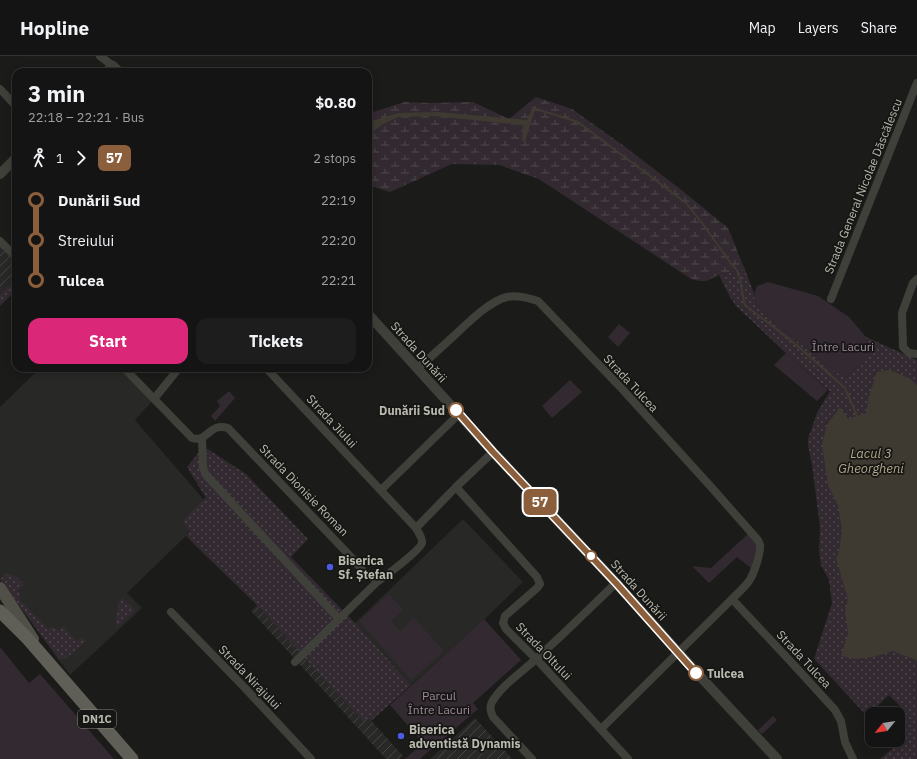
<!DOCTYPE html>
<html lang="en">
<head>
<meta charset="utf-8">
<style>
	:root { --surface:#141414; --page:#1d1d1d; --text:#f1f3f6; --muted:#9d9ea0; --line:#333334; --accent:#db2777 }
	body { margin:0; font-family:"IBM Plex Sans",sans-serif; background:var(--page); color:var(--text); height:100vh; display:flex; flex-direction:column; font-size:15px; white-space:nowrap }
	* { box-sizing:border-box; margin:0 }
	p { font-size:13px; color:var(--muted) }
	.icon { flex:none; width:22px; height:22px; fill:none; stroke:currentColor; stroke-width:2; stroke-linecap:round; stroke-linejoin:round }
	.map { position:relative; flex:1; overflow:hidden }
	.panel { position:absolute; left:12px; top:12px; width:360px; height:304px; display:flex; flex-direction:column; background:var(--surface); border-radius:12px; box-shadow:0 2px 10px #0003,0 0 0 1px var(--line) }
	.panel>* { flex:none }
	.badge { padding:0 8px; border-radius:6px; font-size:14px; line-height:26px }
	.needle { width:26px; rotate:240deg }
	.fabs { position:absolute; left:865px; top:651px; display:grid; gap:8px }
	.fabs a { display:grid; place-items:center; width:40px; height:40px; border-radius:8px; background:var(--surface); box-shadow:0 2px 10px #0003,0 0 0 1px var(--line); font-size:20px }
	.map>.badge { position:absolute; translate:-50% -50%; box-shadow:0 0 0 2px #fff }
	.legs { display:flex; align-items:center; gap:6px; height:44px; padding:0 16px; font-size:13px }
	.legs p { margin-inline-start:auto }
	.headline { display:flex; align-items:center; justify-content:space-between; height:68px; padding:0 16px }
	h1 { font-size:22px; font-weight:700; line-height:30px }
	.cta { display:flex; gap:8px; margin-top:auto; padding:8px 16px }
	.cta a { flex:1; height:46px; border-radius:12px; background:var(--accent); color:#fff; font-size:16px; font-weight:700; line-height:46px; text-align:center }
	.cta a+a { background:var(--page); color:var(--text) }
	ul { padding:0 16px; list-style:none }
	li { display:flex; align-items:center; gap:14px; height:40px; font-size:15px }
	li i { display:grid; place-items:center; width:6px; height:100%; margin:0 5px; background:currentColor }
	li i::after { content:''; width:10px; height:10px; margin:-5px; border:3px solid; border-radius:50%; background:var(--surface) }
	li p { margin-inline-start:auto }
	li:first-child i { background:linear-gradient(#0000 50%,currentColor 0) }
	li:last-child i { background:linear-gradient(currentColor 50%,#0000 0) }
	header { display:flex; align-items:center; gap:24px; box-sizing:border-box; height:56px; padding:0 20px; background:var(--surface); border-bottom:1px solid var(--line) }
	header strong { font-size:19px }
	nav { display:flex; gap:22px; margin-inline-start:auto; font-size:14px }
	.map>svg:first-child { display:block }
</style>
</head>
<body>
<header>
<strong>Hopline</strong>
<nav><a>Map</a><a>Layers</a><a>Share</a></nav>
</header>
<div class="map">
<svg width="917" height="703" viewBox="0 0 917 703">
	<defs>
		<pattern id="industrial-furrows" width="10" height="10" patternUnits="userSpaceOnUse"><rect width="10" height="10" fill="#282826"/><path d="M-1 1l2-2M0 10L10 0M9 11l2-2" fill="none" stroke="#454543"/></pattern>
		<pattern id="grass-dots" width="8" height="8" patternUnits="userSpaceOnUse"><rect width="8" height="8" fill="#322a30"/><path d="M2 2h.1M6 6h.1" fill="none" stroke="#4e474b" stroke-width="1.8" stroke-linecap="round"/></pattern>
		<pattern id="wetland-marsh" width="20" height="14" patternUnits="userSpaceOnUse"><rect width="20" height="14" fill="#322a30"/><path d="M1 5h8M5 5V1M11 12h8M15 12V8" fill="none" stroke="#4e474b"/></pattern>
	</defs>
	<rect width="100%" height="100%" fill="#1b1b1a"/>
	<g fill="#282826">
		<path d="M40,312H124L154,343L135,364L203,443L182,465L190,476L127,537L142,552L70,619L0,524V351Z"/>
		<path d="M463,463L523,526L489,559L411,629L355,567Z"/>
	</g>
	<g fill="url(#industrial-furrows)">
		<path d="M0,185L16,201V222L0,238Z"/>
		<path d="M257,549L363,666L368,661L403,700L400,703H386L251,555Z"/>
		<path d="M475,662L512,703H430Z"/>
	</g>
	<g fill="url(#grass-dots)">
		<path d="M745,214L754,237L756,248L764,258L830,311L845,322L848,320L864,306L868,292L866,281L917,304V703H880L906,681V660L900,650L889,639L867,660L814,603L832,547L829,524L821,509L819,495L820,471L812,409L808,389V383L817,357L830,335L786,297L736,250L730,241L719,219Z"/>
		<path d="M12,226L16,230V234L0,250V238Z"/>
		<path d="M206,392L246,418L308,483L291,501L355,567L411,629L371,665L368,661L363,666L257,549L202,496L186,480L190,476L182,465L203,443L206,442L187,411L199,396Z"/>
		<path d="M7,518C15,518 19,523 24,529L17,535L21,539L19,543L48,573L53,570L58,575L64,570L76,585L82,581L86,585L68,601L60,604L0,524L4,519Z"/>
		<path d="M122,541L136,554L115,573L119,545Z"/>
	</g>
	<path fill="url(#wetland-marsh)" d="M536,41L572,53L624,90L684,136L728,172L745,214L719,219L706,225H700L691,223L539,123L499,109L452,108L390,136L368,129V60L370,57L405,46L431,47L473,46L509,63Z"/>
	<g fill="#322a30">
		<path d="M768,226L818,240L849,261L866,281L868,292L867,299L864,306L848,320L845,322L830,311L764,258C756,248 751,244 757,230Z"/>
		<path d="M619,268L630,277L618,291L608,281Z"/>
		<path d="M786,297L828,334L817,345L774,309Z"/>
		<path d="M570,324L582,336L552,362L542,350Z"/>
		<path d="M229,335L235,342L215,365L211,360L220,350L217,345Z"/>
		<path d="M748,478L756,486L757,491L751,512L737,501L709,527L692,510L711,512Z"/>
		<path d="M389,538L403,554L391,565L400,575L414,562L444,595L411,624L359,565Z"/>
		<path d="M484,563L521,604L473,647L478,653L420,703H405L423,687L390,649Z"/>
		<path d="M0,591L29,627L40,618L114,703H0Z"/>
		<path d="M773,660L777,664L762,678L758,674Z"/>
	</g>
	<g fill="#3e3a31">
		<path d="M533,52L535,53L525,85L522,84L523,69L434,60L398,61L383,68L374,75L372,96L368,114V67L384,61L399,57L438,56L527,64Z"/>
		<path d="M890,314L909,322L917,329V605L916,604L893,595L873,601L855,603L841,600L848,577L845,555L848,543L841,519L836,503L839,496L842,473L838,450L828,429L822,388L827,369L840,351L848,363L866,357L869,340L877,316Z"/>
	</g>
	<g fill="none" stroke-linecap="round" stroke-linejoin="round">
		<path stroke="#3e3a31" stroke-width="2" d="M533,52L578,66L686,147L702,167L730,206L736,213L739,218L740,223L744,246L745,249L793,286L845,332L857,360"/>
		<g stroke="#40403b" stroke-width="8">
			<path d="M100,0L113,10"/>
			<path d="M0,33L16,50"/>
			<path d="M0,185L16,201"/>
			<path d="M917,223L913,227L902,257L903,291L909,297L917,298"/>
			<path d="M831,243L917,27"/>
			<path d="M124,312L192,382C208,387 209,366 228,372L351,501L364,516L378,525"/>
			<path d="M266,312L416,472C418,476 423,482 422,487C420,494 386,520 378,525L295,606"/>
			<path d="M418,312C431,301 444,289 457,277C470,265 490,245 507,241C518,239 528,242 538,245L624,335L712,432L757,483C758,484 760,488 760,489C761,496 754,518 749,525C745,531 738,537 732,543L601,673"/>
			<path d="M154,343L179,312"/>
			<path d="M202,382L203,412L206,419L339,563"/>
			<path d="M456,431L537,521L540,528L537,532L505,560L503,567L506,573L541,608L628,703"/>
			<path d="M381,434L459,358"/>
			<path d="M416,472L456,431L493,396"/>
			<path d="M732,543L792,607L835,654L841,665L845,686L853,703"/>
			<path d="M171,556L245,632L311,703"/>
			<path d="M532,703L493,661C491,656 489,652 492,646C501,630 522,616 536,603C563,579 590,552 616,527"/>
		</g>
		<g stroke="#40403b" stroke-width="10">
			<path d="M106,16L113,10L119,16"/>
			<path d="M0,118L16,102"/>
			<path d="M368,258L493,396L616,527L697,617L777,703"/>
		</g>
		<path stroke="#505049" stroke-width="12" d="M0,532L33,583"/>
		<path stroke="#5f5f57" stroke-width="13" d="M0,555L28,583L132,703"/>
	</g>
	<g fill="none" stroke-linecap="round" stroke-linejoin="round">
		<g stroke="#fff" stroke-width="9">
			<path id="line-1" d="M456,354L493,396L616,527L696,617"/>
		</g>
		<use href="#line-1" stroke="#8b5e3c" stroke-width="6"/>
	</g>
	<g fill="#fff" stroke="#8b5e3c" stroke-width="2">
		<circle cx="456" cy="354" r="7"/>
		<circle cx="591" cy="500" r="5"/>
		<circle cx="696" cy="617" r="7"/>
	</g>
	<g fill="#4d5be0" stroke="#161615" stroke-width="1.5">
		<circle cx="330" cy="511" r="4"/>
		<circle cx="401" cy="680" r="4"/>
	</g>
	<g text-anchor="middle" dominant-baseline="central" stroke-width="3.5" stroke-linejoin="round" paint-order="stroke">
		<rect fill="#161615" stroke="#89887f" stroke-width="1" x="78" y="654" width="38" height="18" rx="3"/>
		<g font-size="11" font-weight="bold" fill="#bab9ad">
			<text x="97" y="663">DN1C</text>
		</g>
		<g font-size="12" fill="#bab9ad" stroke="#161615">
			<text transform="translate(863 130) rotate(-68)">Strada General Nicolae Dăscălescu</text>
			<text transform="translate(419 296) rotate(48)">Strada Dunării</text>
			<text transform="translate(631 327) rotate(47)">Strada Tulcea</text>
			<text transform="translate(332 365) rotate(47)">Strada Jiului</text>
			<text transform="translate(304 434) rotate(46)">Strada Dionisie Roman</text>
			<text transform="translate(639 534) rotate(48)">Strada Dunării</text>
			<text transform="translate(544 595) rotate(46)">Strada Oltului</text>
			<text transform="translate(804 603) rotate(47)">Strada Tulcea</text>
			<text transform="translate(250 621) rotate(46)">Strada Nirajului</text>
		</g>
		<g font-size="12" fill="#a2879a" stroke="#161615">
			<text x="843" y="290">Între Lacuri</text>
			<text x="439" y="639">Parcul<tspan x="439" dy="14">Între Lacuri</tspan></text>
		</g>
		<g font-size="12" font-weight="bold" fill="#bab9ad" stroke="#161615" text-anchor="end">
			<text x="445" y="354">Dunării Sud</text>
			<text x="707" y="617" text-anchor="start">Tulcea</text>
		</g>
		<g font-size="12" font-weight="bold" fill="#bab9ad" stroke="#161615" text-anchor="start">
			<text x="338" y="504">Biserica<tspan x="338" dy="14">Sf. Ștefan</tspan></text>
			<text x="409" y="673">Biserica<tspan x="409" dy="14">adventistă Dynamis</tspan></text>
		</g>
		<g font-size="13" font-style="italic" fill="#b1a588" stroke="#161615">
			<text x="871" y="397">Lacul 3<tspan x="871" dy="15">Gheorgheni</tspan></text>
		</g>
	</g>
</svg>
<div class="fabs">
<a><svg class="needle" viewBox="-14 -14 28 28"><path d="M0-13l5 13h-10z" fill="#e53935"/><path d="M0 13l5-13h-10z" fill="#9d9ea0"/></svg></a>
</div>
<b class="badge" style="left:540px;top:446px;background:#8b5e3c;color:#fff">57</b>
<section class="panel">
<div class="headline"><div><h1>3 min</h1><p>22:18 – 22:21 · Bus</p></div><b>$0.80</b></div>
<div class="legs"><svg class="icon" aria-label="walk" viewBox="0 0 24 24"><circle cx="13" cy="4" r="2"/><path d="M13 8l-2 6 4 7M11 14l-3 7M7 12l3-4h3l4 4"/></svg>1<svg class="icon" aria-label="forward" viewBox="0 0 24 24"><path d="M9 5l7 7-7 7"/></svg><b class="badge" style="background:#8b5e3c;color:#fff">57</b><p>2 stops</p></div>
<ul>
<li><i style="color:#8b5e3c"></i><b>Dunării Sud</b><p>22:19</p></li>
<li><i style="color:#8b5e3c"></i><span>Streiului</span><p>22:20</p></li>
<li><i style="color:#8b5e3c"></i><b>Tulcea</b><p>22:21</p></li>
</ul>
<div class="cta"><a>Start</a><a>Tickets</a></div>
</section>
</div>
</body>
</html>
